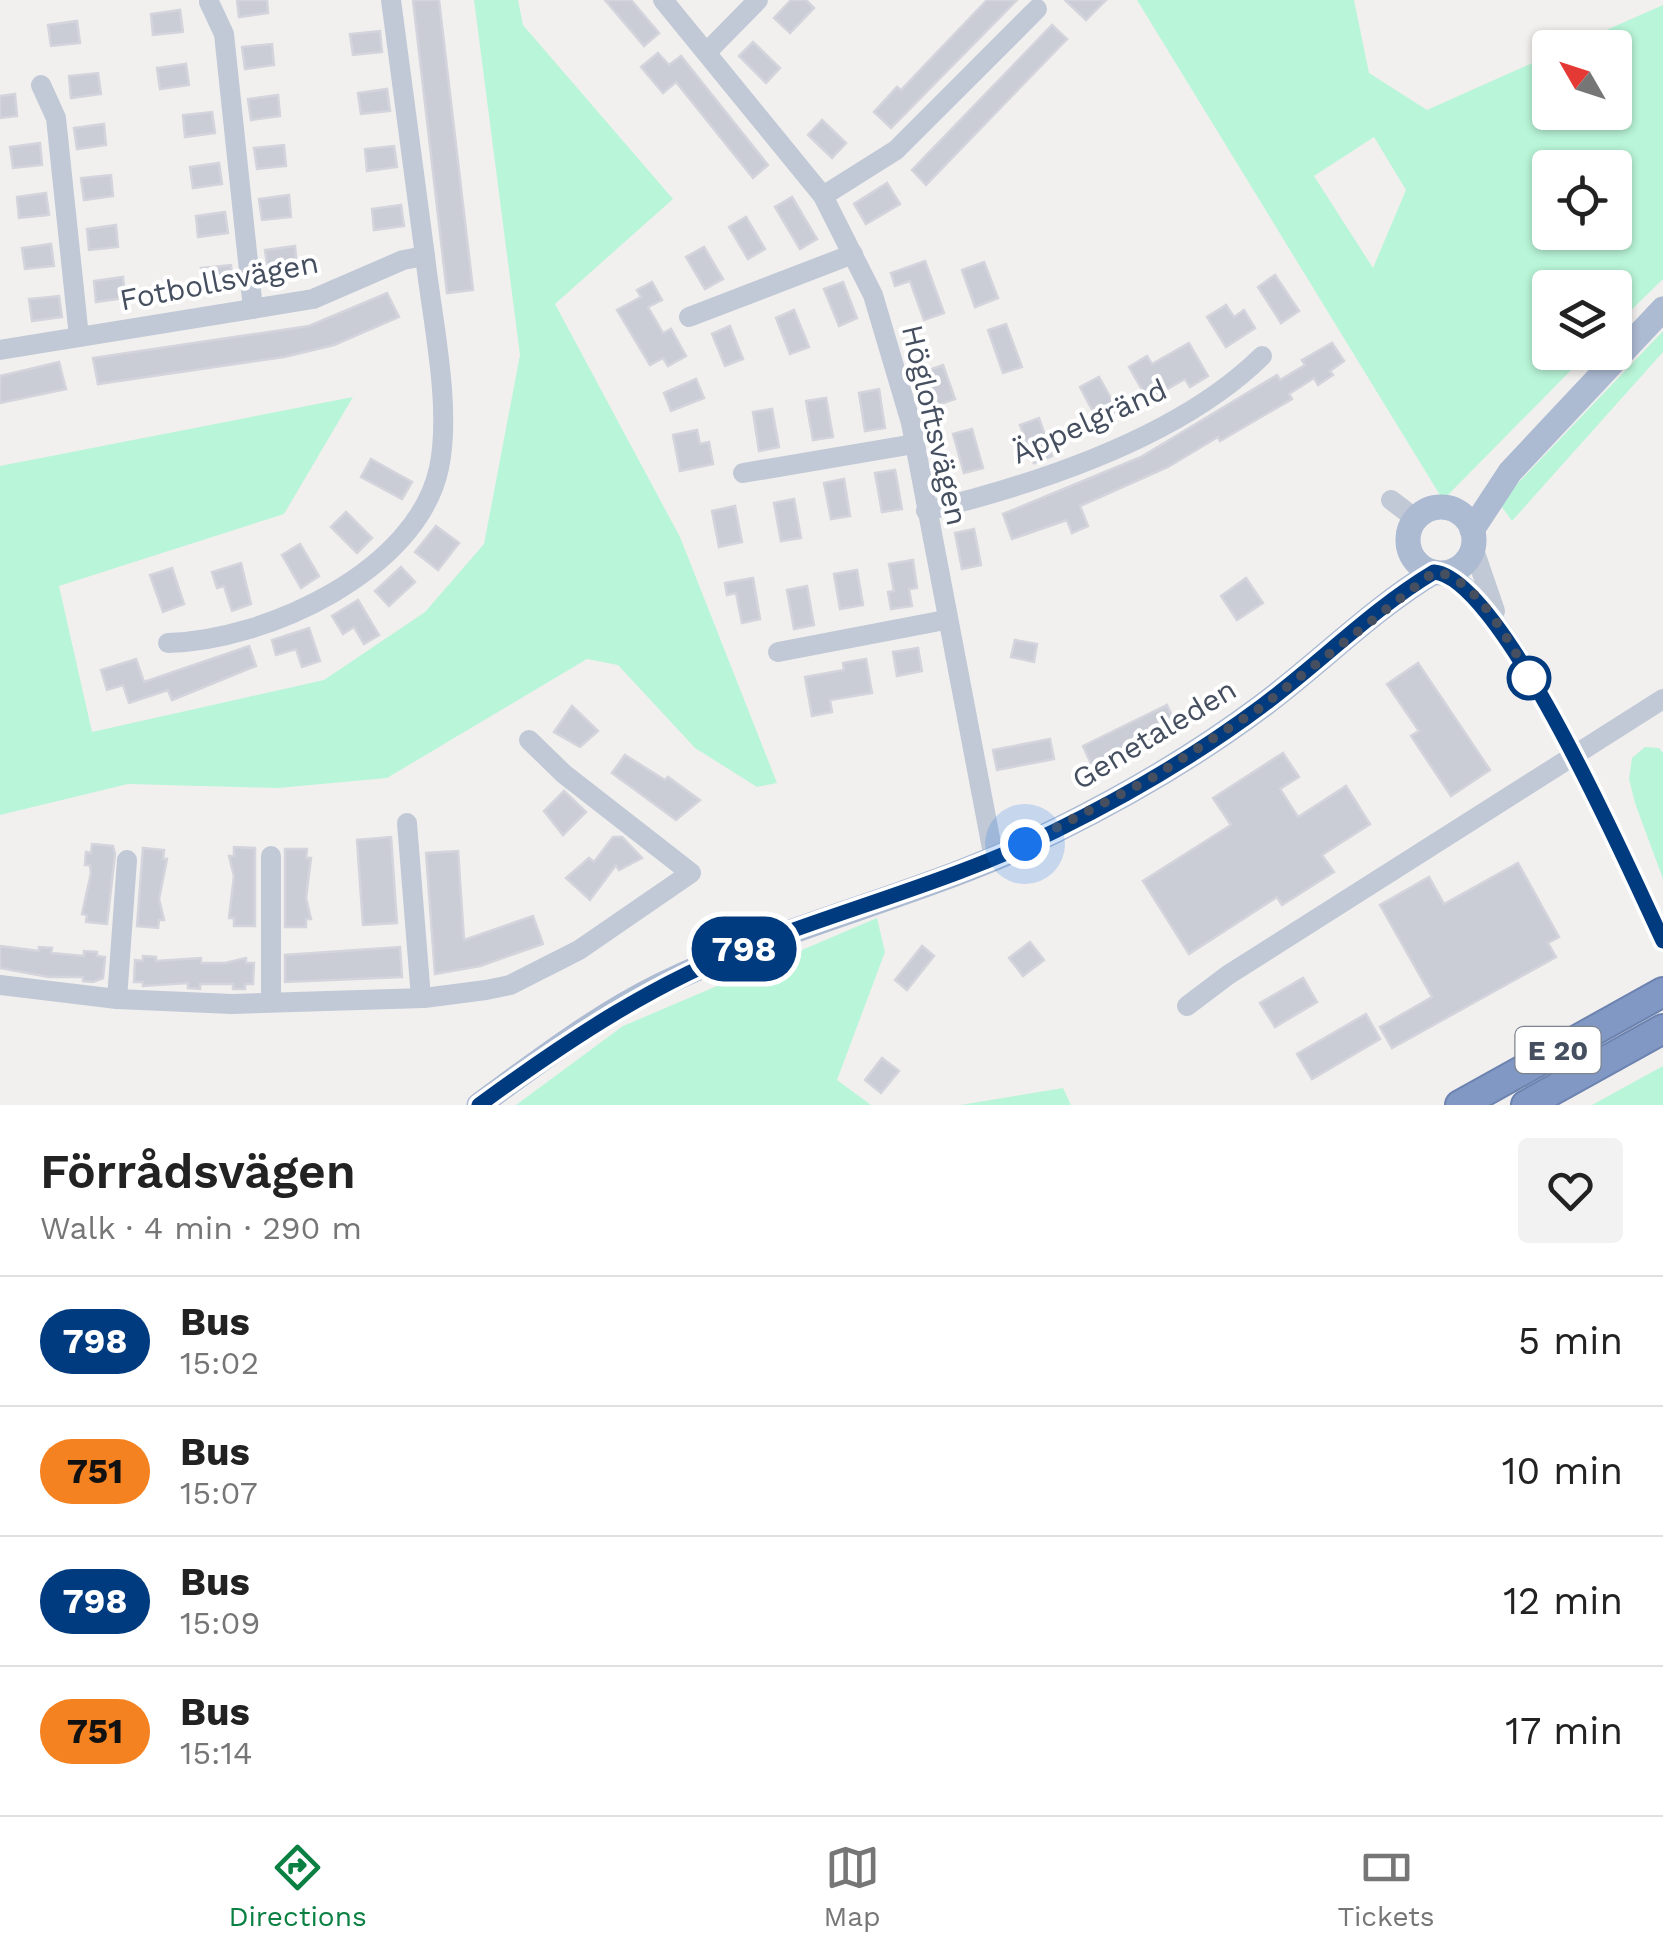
<!DOCTYPE html>
<html lang="en">
<head>
<meta charset="utf-8">
<style>
	:root { --surface:#fff; --page:#f2f2f2; --text:#222; --muted:#767676; --line:#e0e0e0; --accent:#0b8043 }
	body { margin:0; font-family:"Work Sans",sans-serif; background:var(--page); color:var(--text); height:100vh; display:flex; flex-direction:column; font-size:38px; white-space:nowrap }
	* { box-sizing:border-box; margin:0 }
	p { font-size:32px; color:var(--muted) }
	.icon { flex:none; width:55px; height:55px; fill:none; stroke:currentColor; stroke-width:2; stroke-linecap:round; stroke-linejoin:round }
	.map { position:relative; height:1105px; overflow:hidden }
	.side { display:flex; flex-direction:column; background:var(--surface); flex:1 }
	.side>* { flex:none }
	.badge { padding:0 20px; border-radius:32px; font-size:35px; line-height:65px }
	.needle { width:65px; rotate:309deg }
	.fabs { position:absolute; left:1532px; top:30px; display:grid; gap:20px }
	.fabs a { display:grid; place-items:center; width:100px; height:100px; border-radius:10px; background:var(--surface); box-shadow:0 2px 8px #0004; font-size:50px }
	.you { position:absolute; width:50px; height:50px; margin:-25px; border:8px solid #fff; border-radius:50%; background:#1a73e8; box-shadow:0 0 0 15px #1a73e833 }
	.map>.badge { position:absolute; translate:-50% -50%; box-shadow:0 0 0 5px #fff }
	.round { display:grid; place-items:center; flex:none; width:105px; height:105px; border-radius:10px; background:var(--page) }
	.head { display:flex; align-items:center; justify-content:space-between; height:170px; padding:0 40px }
	h1 { font-size:48px; font-weight:600; line-height:75px }
	ul { padding:0; list-style:none }
	li { display:flex; align-items:center; gap:30px; height:130px; padding:0 40px; border-top:2px solid var(--line) }
	li div { flex:1 }
	li b { display:block; font-size:38px }
	li em { font-style:normal }
	li .badge { min-width:110px; font-weight:700; text-align:center }
	.tab-bar { display:flex; justify-content:space-around; align-items:center; height:140px; border-top:2px solid var(--line); background:var(--surface); font-size:28px; color:var(--muted) }
	.tab-bar a { display:grid; justify-items:center; gap:5px }
	.tab-bar .selected { color:var(--accent) }
	.map>svg:first-child { display:block }
</style>
</head>
<body>
<div class="map">
<svg width="1663" height="1105" viewBox="0 0 1663 1105">
	<rect width="100%" height="100%" fill="#f2f0ef"/>
	<g fill="#b9f5d8" fill-rule="evenodd">
		<path d="M474,0H518L523,25L673,199L555,304L680,537L777,783L757,787L695,748L618,665L587,659L387,778L278,788L128,784L0,815V466L353,397L284,514L59,586L92,732L324,680L425,612L484,544L520,355Z"/>
		<path d="M1137,0H1354L1369,73L1427,110L1550,55V112H1615V48L1568,47L1663,5V279L1615,326V288H1550V352L1588,353L1443,500ZM1374,137L1406,190L1373,268L1314,176ZM1550,168H1615V232H1550Z"/>
		<path d="M1663,331V352L1512,521L1499,503Z"/>
		<path d="M1645,747L1659,748L1663,753V879L1635,803L1629,779L1632,758Z"/>
		<path d="M877,918L885,952L837,1080L871,1105H516L623,1026Z"/>
		<path d="M1663,1066V1105H1592Z"/>
		<path d="M1063,1088L1071,1105H960Z"/>
	</g>
	<g fill="#cbcdd6" stroke="#d3d4dc" stroke-width="2.5">
		<path d="M237,0H267L268,13L239,17Z"/>
		<path d="M413,0H439L473,290L447,293Z"/>
		<path d="M605,0H631L659,33L644,46Z"/>
		<path d="M791,0H806L814,8L790,33L774,18Z"/>
		<path d="M987,0H1017L891,128L874,112L897,87L901,90Z"/>
		<path d="M1065,0H1106L1086,20Z"/>
		<path d="M180,10L183,32L153,35L151,14Z"/>
		<path d="M77,21L80,43L51,46L48,25Z"/>
		<path d="M1052,25L1067,39L926,185L912,170Z"/>
		<path d="M380,31L382,52L353,55L350,34Z"/>
		<path d="M753,42L780,68L766,83L739,56Z"/>
		<path d="M272,44L274,65L245,69L242,47Z"/>
		<path d="M658,53L669,65L681,56L768,165L753,178L676,82L663,93L641,67Z"/>
		<path d="M186,64L189,85L160,89L157,68Z"/>
		<path d="M98,73L101,94L71,98L69,76Z"/>
		<path d="M387,89L390,111L361,114L358,93Z"/>
		<path d="M15,94L17,116L0,118V96Z"/>
		<path d="M278,95L280,116L251,120L248,99Z"/>
		<path d="M212,112L215,133L185,137L183,115Z"/>
		<path d="M822,120L846,143L832,158L808,135Z"/>
		<path d="M104,124L106,145L77,149L74,128Z"/>
		<path d="M40,143L42,165L13,168L10,147Z"/>
		<path d="M284,145L286,166L257,169L254,148Z"/>
		<path d="M394,146L397,167L367,171L365,149Z"/>
		<path d="M219,163L222,184L193,188L190,167Z"/>
		<path d="M111,175L113,196L84,200L81,178Z"/>
		<path d="M887,183L900,204L866,224L854,204Z"/>
		<path d="M46,193L49,215L19,218L17,197Z"/>
		<path d="M289,195L291,217L262,220L259,199Z"/>
		<path d="M792,197L817,239L800,249L775,207Z"/>
		<path d="M401,205L404,226L374,230L372,209Z"/>
		<path d="M225,212L228,233L198,237L196,216Z"/>
		<path d="M746,217L765,249L748,259L729,227Z"/>
		<path d="M116,225L118,247L89,250L87,229Z"/>
		<path d="M51,244L54,266L25,269L22,248Z"/>
		<path d="M295,246L297,268L268,271L265,250Z"/>
		<path d="M704,247L723,279L705,289L686,257Z"/>
		<path d="M925,261L944,313L924,320L910,281L895,286L891,273Z"/>
		<path d="M984,262L998,298L975,307L962,270Z"/>
		<path d="M231,265L233,286L204,289L201,268Z"/>
		<path d="M1275,275L1299,311L1281,323L1258,287Z"/>
		<path d="M123,277L125,298L96,302L94,281Z"/>
		<path d="M652,282L662,300L648,307L663,333L671,329L686,356L668,366L663,358L650,365L617,310L641,297L637,290Z"/>
		<path d="M843,282L857,318L839,326L824,289Z"/>
		<path d="M387,293L399,317L334,345L284,357L98,384L93,358L309,326Z"/>
		<path d="M59,296L62,317L32,321L29,299Z"/>
		<path d="M1226,305L1234,317L1244,310L1255,328L1226,347L1207,317Z"/>
		<path d="M794,310L809,347L790,354L776,318Z"/>
		<path d="M1006,324L1022,367L1003,373L988,330Z"/>
		<path d="M730,326L743,359L725,366L712,334Z"/>
		<path d="M1189,343L1208,376L1190,387L1185,379L1148,400L1129,367L1147,356L1152,364Z"/>
		<path d="M1332,343L1344,361L1330,371L1333,375L1318,385L1314,378L1289,394L1292,399L1220,441L1218,437L1168,467L1080,506L1088,526L1072,533L1067,520L1012,539L1003,514L1141,457L1277,375L1280,380L1305,365L1302,360Z"/>
		<path d="M59,362L66,389L0,403V376Z"/>
		<path d="M943,365L955,399L935,406L923,372Z"/>
		<path d="M1099,377L1118,411L1098,421L1080,387Z"/>
		<path d="M696,379L704,398L671,411L664,393Z"/>
		<path d="M879,389L885,428L865,431L859,393Z"/>
		<path d="M826,398L833,437L813,440L806,401Z"/>
		<path d="M772,409L779,447L759,451L753,412Z"/>
		<path d="M1039,418L1052,456L1034,463L1020,425Z"/>
		<path d="M972,429L983,468L964,473L953,434Z"/>
		<path d="M697,430L700,444L709,442L713,464L680,471L673,435Z"/>
		<path d="M371,459L412,482L402,499L361,477Z"/>
		<path d="M895,470L902,509L882,512L875,473Z"/>
		<path d="M844,479L850,516L831,519L824,483Z"/>
		<path d="M794,499L801,538L781,541L774,503Z"/>
		<path d="M735,506L742,542L719,547L712,511Z"/>
		<path d="M346,512L372,538L357,553L331,527Z"/>
		<path d="M436,526L459,543L438,570L415,552Z"/>
		<path d="M974,529L981,565L962,569L955,533Z"/>
		<path d="M300,544L319,576L301,588L282,555Z"/>
		<path d="M913,560L917,588L909,589L912,606L891,609L888,592L894,591L889,564Z"/>
		<path d="M241,563L251,604L232,611L224,586L217,588L212,572Z"/>
		<path d="M401,567L415,582L389,606L375,591Z"/>
		<path d="M172,568L184,604L163,612L150,575Z"/>
		<path d="M857,570L863,605L840,609L834,574Z"/>
		<path d="M753,578L760,619L742,623L736,593L727,595L725,583Z"/>
		<path d="M1246,578L1263,603L1237,620L1221,596Z"/>
		<path d="M807,586L814,625L794,629L787,590Z"/>
		<path d="M358,600L379,635L364,644L354,627L343,634L332,616Z"/>
		<path d="M309,628L320,661L302,667L296,649L276,655L272,640Z"/>
		<path d="M1015,640L1037,644L1034,662L1011,657Z"/>
		<path d="M249,646L256,666L172,700L168,690L129,703L123,685L107,690L101,670L136,659L144,682Z"/>
		<path d="M918,648L922,671L897,676L893,652Z"/>
		<path d="M866,659L872,693L830,700L832,712L812,716L805,677L844,670L843,663Z"/>
		<path d="M1418,663L1490,770L1451,796L1411,736L1419,731L1387,684Z"/>
		<path d="M1167,705L1177,727L1093,768L1083,746Z"/>
		<path d="M572,706L598,731L580,747L554,732Z"/>
		<path d="M1050,739L1054,759L997,770L993,750Z"/>
		<path d="M1283,753L1299,777L1280,789L1298,817L1346,786L1370,824L1322,855L1334,872L1282,905L1277,897L1189,954L1143,881L1231,825L1213,798Z"/>
		<path d="M625,755L665,780L668,777L700,800L676,820L612,773Z"/>
		<path d="M564,791L586,812L563,835L544,811Z"/>
		<path d="M391,837L397,923L363,925L357,840Z"/>
		<path d="M613,837H622L642,858L619,870L616,865L590,900L566,878L589,858L594,862Z"/>
		<path d="M92,844L113,846L115,854L107,924L86,922L87,915L82,914L91,873L90,865H85L86,852L91,853Z"/>
		<path d="M234,847L255,848V926H234V918H229L234,876L229,856H234Z"/>
		<path d="M143,848L164,850L163,859H167L159,899L164,920H159L158,928L137,926Z"/>
		<path d="M285,849H307L306,858H311L306,898L311,919H306V927H285Z"/>
		<path d="M458,851L464,940L533,916L543,944L480,966L435,974L426,853Z"/>
		<path d="M1518,863L1559,937L1548,943L1556,957L1392,1048L1380,1027L1432,997L1380,905L1429,877L1444,904Z"/>
		<path d="M1030,942L1044,960L1023,976L1009,958Z"/>
		<path d="M0,946L39,951V947L52,948L51,953L84,956V951L97,952V956L105,957L103,978L93,982L83,981V977H49L0,968Z"/>
		<path d="M922,946L934,956L907,990L895,980Z"/>
		<path d="M400,947L402,977L285,982V955Z"/>
		<path d="M143,956L156,957V961L201,958V963H225L246,958V963H254L253,984H245V989H233V984H200V989L188,988V983L143,986V982H134L135,960L143,961Z"/>
		<path d="M1303,978L1317,1002L1275,1027L1260,1003Z"/>
		<path d="M1366,1014L1380,1039L1312,1079L1297,1054Z"/>
		<path d="M882,1058L899,1071L881,1093L865,1080Z"/>
	</g>
	<g fill="none" stroke-linecap="round" stroke-linejoin="round">
		<g stroke="#6c83b0" stroke-width="32">
			<g id="highway">
				<path d="M1460,1105L1663,992"/>
				<path d="M1526,1105L1663,1029"/>
			</g>
		</g>
		<g stroke="#c1c9d6" stroke-width="20">
			<path d="M663,0L823,196L873,295L911,423L994,859"/>
			<path d="M209,2L224,34L253,309"/>
			<path d="M707,52L758,0"/>
			<path d="M41,85L56,118L79,337"/>
			<path d="M823,196L896,150L1037,9"/>
			<path d="M689,317L853,254"/>
			<path d="M0,350L313,299L403,260L425,256L391,0"/>
			<path d="M743,473L914,444"/>
			<path d="M1391,500L1416,519"/>
			<path d="M926,511C1037,484 1180,437 1262,356"/>
			<path d="M1473,547L1495,611"/>
			<path d="M1446,572C1518,612 1624,860 1663,941"/>
			<path d="M168,643C264,641 417,572 439,468C452,407 432,319 425,256"/>
			<path d="M778,652L945,620"/>
			<path d="M407,823L421,998"/>
			<path d="M0,985L117,999L232,1004L424,998L486,990L510,985L579,950L691,873L564,774L529,740"/>
			<path d="M117,999L127,860"/>
			<path d="M271,1002V856"/>
			<path d="M1187,1006L1228,975L1663,699"/>
		</g>
		<g stroke="#acbad2" stroke-width="25">
			<circle cx="1441" cy="540" r="33"/>
			<path d="M1472,530L1510,472L1663,309"/>
			<path d="M479,1105C538,1062 596,1017 661,985C789,923 928,894 1055,831C1126,796 1198,754 1262,706C1320,663 1372,609 1434,572"/>
		</g>
		<use href="#highway" stroke="#8198c4" stroke-width="28"/>
	</g>
	<g fill="none" stroke-linecap="round" stroke-linejoin="round">
		<g stroke="#fff" stroke-width="22">
			<path id="line" d="M479,1105C568,1040 655,982 758,943C858,905 959,878 1055,831C1126,796 1198,754 1262,706C1320,663 1372,609 1434,572C1503,578 1631,874 1663,941"/>
		</g>
		<use href="#line" stroke="#003b80" stroke-width="15"/>
		<path stroke="#454f5f" stroke-width="10" stroke-dasharray="0 18" d="M1025,844L1152,778L1260,708L1434,572C1478,575 1517,656 1537,691L1529,678"/>
	</g>
	<circle fill="#fff" stroke="#003b80" stroke-width="5" cx="1529" cy="678" r="20"/>
	<g text-anchor="middle" dominant-baseline="central" stroke-width="8" stroke-linejoin="round" paint-order="stroke">
		<rect fill="#fff" stroke="#7d848f" stroke-width="2.5" x="1515.5" y="1027" width="85" height="46" rx="8"/>
		<g font-size="28" font-weight="bold" fill="#454f5f">
			<text x="1558" y="1050">E 20</text>
		</g>
		<g font-size="30" fill="#454f5f" stroke="#fff">
			<text transform="translate(219 281) rotate(-11)">Fotbollsvägen</text>
			<text transform="translate(1089 421) rotate(-24)">Äppelgränd</text>
			<text transform="translate(935 425) rotate(77)">Högloftsvägen</text>
			<text transform="translate(1154 734) rotate(-31)">Genetaleden</text>
		</g>
	</g>
</svg>
<div class="fabs">
<a><svg class="needle" viewBox="-14 -14 28 28"><path d="M0-13l5 13h-10z" fill="#e53935"/><path d="M0 13l5-13h-10z" fill="#767676"/></svg></a>
<a><svg class="icon" aria-label="locate" viewBox="0 0 24 24"><circle cx="12" cy="12" r="6"/><path d="M12 2v4M12 18v4M2 12h4M18 12h4"/></svg></a>
<a><svg class="icon" aria-label="layers" viewBox="0 0 24 24"><path d="M12 4l9 5-9 5-9-5zM3 14l9 5 9-5"/></svg></a>
</div>
<div class="you" style="left:1025px;top:844px"></div>
<b class="badge" style="left:744px;top:949px;background:#003b80;color:#fff">798</b>
</div>
<section class="side">
<div class="head"><div><h1>Förrådsvägen</h1><p>Walk · 4 min · 290 m</p></div><a class="round"><svg class="icon" aria-label="heart" viewBox="0 0 24 24"><path d="M12 20l-8-8c-3-5 5-10 8-4 3-6 11-1 8 4z"/></svg></a></div>
<ul>
<li><span class="badge" style="background:#003b80;color:#fff">798</span><div><b>Bus</b><p>15:02</p></div><em>5 min</em></li>
<li><span class="badge" style="background:#f58220;color:#111">751</span><div><b>Bus</b><p>15:07</p></div><em>10 min</em></li>
<li><span class="badge" style="background:#003b80;color:#fff">798</span><div><b>Bus</b><p>15:09</p></div><em>12 min</em></li>
<li><span class="badge" style="background:#f58220;color:#111">751</span><div><b>Bus</b><p>15:14</p></div><em>17 min</em></li>
</ul>
</section>
<nav class="tab-bar">
<a class="selected"><svg class="icon" aria-label="directions" viewBox="0 0 24 24"><path d="M12 3l9 9-9 9-9-9zM9 14v-3h6M13 9l2 2-2 2"/></svg>Directions</a>
<a><svg class="icon" aria-label="map" viewBox="0 0 24 24"><path d="M3 6l6-2 6 2 6-2v14l-6 2-6-2-6 2zM9 4v14M15 6v14"/></svg>Map</a>
<a><svg class="icon" aria-label="tickets" viewBox="0 0 24 24"><path d="M3 7h18v10H3zM15 7v10"/></svg>Tickets</a>
</nav>
</body>
</html>
